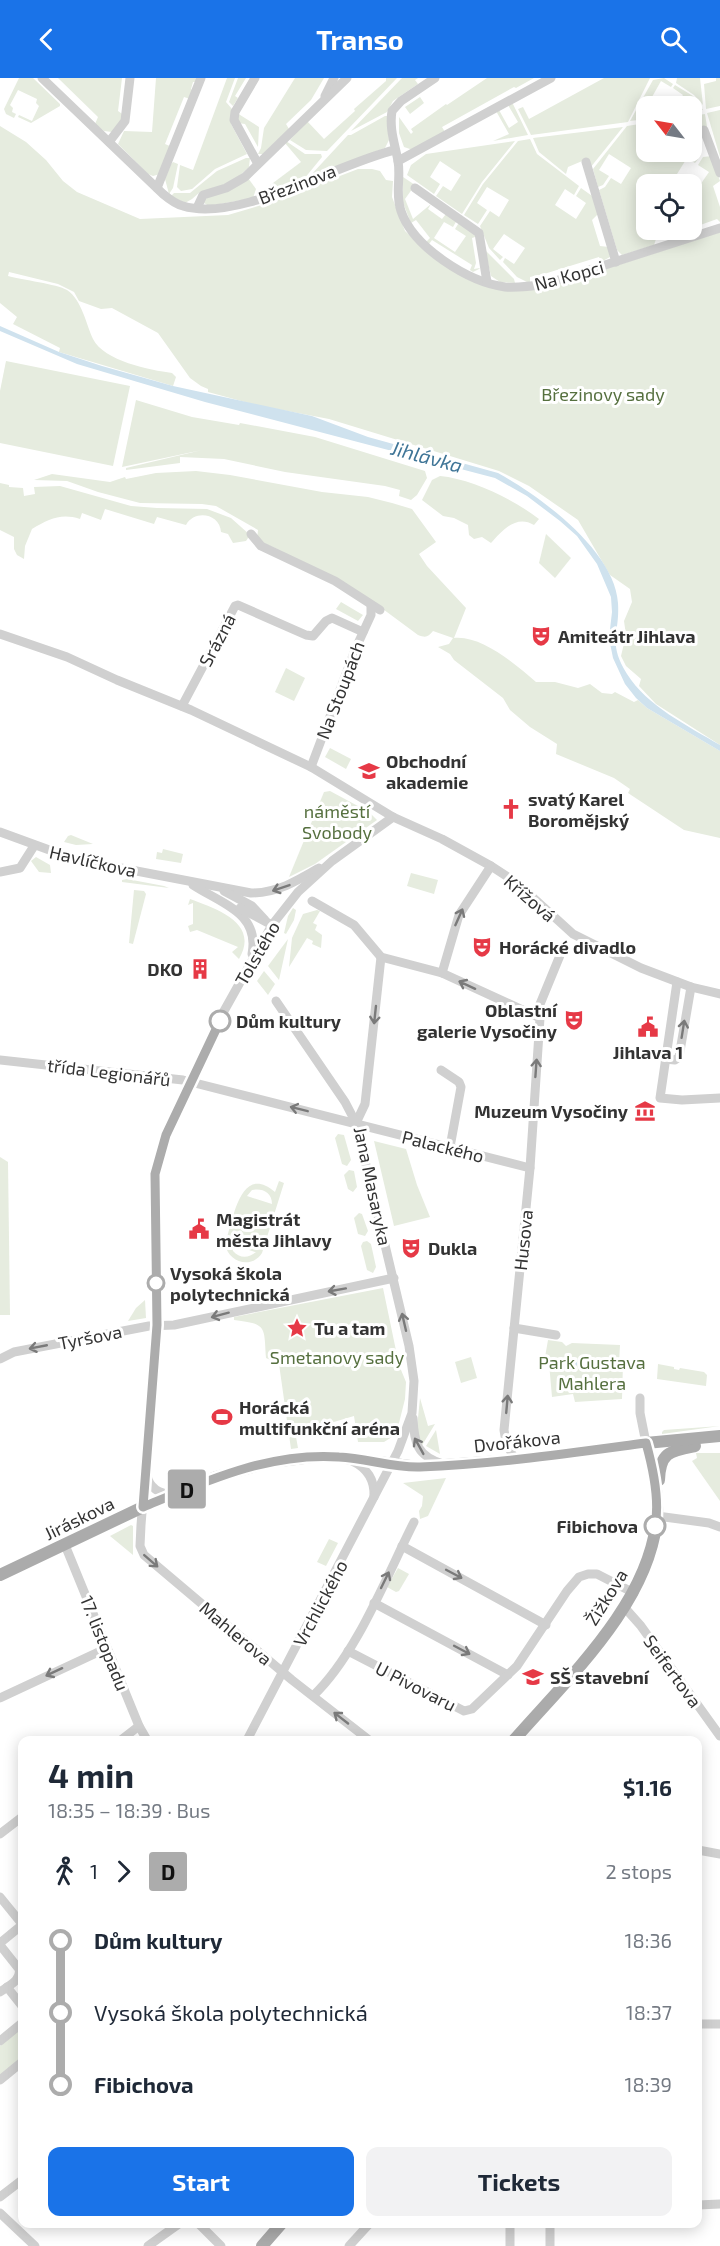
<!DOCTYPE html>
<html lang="en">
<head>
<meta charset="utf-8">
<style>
	:root { --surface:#fff; --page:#f2f2f3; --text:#1f2937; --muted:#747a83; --accent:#1a73e8 }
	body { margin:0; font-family:"Exo 2",sans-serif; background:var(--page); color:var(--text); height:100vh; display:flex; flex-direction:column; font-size:22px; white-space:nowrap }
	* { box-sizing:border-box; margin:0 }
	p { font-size:20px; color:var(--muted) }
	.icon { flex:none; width:33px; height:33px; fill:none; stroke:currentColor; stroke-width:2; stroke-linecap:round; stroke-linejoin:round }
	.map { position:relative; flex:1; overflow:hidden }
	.details { position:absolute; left:18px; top:1658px; width:684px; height:492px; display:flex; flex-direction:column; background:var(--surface); border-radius:12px; box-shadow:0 3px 15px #0003 }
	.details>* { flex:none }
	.badge { padding:0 12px; border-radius:4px; font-size:21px; line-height:39px }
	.needle { width:39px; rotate:301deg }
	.fabs { position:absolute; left:636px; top:18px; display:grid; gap:12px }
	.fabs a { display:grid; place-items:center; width:66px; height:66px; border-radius:12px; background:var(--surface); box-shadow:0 3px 15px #0003; font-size:30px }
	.map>.badge { position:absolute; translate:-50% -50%; box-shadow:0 0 0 3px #fff }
	.legs { display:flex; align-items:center; gap:9px; height:66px; padding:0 30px; font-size:20px }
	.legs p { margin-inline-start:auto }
	.summary { display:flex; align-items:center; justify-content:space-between; height:102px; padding:0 30px }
	h1 { font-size:33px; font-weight:700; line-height:45px }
	.action { display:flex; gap:12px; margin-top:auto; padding:12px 30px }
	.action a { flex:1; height:69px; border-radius:12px; background:var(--accent); color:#fff; font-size:24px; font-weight:700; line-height:69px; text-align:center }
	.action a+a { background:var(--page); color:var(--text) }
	ul { padding:0 30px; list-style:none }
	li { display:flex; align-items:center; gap:21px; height:72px; font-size:22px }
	li i { display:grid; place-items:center; width:9px; height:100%; margin:0 8px; background:currentColor }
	li i::after { content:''; width:15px; height:15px; margin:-8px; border:4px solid; border-radius:50%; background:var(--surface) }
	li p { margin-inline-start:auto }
	li:first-child i { background:linear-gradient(#0000 50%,currentColor 0) }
	li:last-child i { background:linear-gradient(currentColor 50%,#0000 0) }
	header { display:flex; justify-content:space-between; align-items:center; height:78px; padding:0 30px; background:var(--accent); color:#fff; font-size:27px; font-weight:700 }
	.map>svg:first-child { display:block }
</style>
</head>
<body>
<header><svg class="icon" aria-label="back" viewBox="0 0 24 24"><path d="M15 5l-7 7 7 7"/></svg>Transo<svg class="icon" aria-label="search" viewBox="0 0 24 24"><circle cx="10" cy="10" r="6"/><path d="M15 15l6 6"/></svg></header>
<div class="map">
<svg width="720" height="2168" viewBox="0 0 720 2168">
	<rect width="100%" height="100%" fill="#fff"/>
	<g fill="#e6ecdf" fill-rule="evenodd">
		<path d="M19,0H33L60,26V28L31,45L18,39L19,37L32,43L39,28L36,25L37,21L18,12L10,27L13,30L12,34L16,36L14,40L6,36L4,31Z"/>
		<path d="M58,0H122L118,33L125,38L112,54L104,53L95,46L98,39Z"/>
		<path d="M156,0H198L196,4H193L191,11L193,13L190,21L184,19L165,66L172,69L160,96L153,98L148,96L118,66L124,53L152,54Z"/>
		<path d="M227,0H235L226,24L232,31L231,46L247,76L215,91L192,111L181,113L177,109L180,87L193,92Z"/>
		<path d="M238,0H246L235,18L238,20L233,28L229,24Z"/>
		<path d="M295,0H324L311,22L286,46L289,51L263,76H258L261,70L264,50Z"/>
		<path d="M386,0H397L327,73L306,72L290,62L307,43L324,61L355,33L354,31L386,3Z"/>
		<path d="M402,0H418L415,2L418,6L393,23L387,34L351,53Z"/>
		<path d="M487,0H534L516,10L514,9L442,49L445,54L413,72L404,69L399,55V39L411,56L413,54L411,51L446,26L447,27Z"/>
		<path d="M604,0H650L628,44L531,57L518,31L523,29L529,41Z"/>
		<path d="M664,0L673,6L671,9L661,3L652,19L666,28H646V41L630,43L653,2Z"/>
		<path d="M677,0H700L703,27L694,17L676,5Z"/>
		<path d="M716,0H720V28L706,31L704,6L716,3Z"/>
		<path d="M675,7L693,18L703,32L692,34V28H676L683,17L673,10Z"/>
		<path d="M420,19L424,25L410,36L405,29Z"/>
		<path d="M512,24L528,57L493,63L509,56L496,33L499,32L509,50L518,44L508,27Z"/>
		<path d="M720,32V79L707,35Z"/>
		<path d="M237,35L259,49L258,69L245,46L238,45Z"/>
		<path d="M705,36L707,49L692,55V38Z"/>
		<path d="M385,38H387L389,62L385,70L310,98L348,57H351Z"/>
		<path d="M646,45V74H692V71L701,77L695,85L687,80L677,96L698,110L709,94L698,87L703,79L712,78L720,103L713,108L720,129V144L717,141L692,150V106H646V152H685L656,161L654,167L622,177L617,172L599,112L605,109L611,100L621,106L631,90L609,76L599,92L609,98L603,107L598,109L593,91L627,48Z"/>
		<path d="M0,48L26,64L46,82L63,103L77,114L140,141L228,137L275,123L358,91H372L380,93L386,102L393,103L392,119L405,153L436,181L485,207L547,210L720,154V667L656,626L639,608L641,601L626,588L621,578L626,557L624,543L632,524L630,511L610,497L578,442L529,408L499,393L329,341L256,327L208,314V311L201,308L190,300L158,255L112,230L101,231L79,223L74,214L58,206L9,194L8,198C22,202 57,206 67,212C82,222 86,246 93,261C104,283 150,292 172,295L176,299L173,308L59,274L60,270L13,246L17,239L0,225Z"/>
		<path d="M623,49L590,90L587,81L568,89L566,96L539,74L533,60Z"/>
		<path d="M530,61L537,76L579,108L574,117L565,111L555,127L576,141L586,125L576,118L581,110L595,120L599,135L592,142L600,168L609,169L610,179L601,184L599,179L544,196L530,199V205H529L517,199L503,184L505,180L514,186L525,170L504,156L493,171L503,179L500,182L489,170L480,148L490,133L499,139L509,122L487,109L477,125L487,132L478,146L464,137L483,106L518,63Z"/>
		<path d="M286,63L305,76H321L322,79L304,101L270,112L269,108L301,84L285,65Z"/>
		<path d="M515,63L482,104L462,136L436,118L443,108L451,113L461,97L440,83L430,99L440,106L434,116L407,97L411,87L426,76Z"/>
		<path d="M246,80H250L249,89L237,100L223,107L200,114L192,121L185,125L171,118L174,115H190L217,93Z"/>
		<path d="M173,84L178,86L173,110L169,116L165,101L171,86Z"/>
		<path d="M403,99L415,107L405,121L413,141L431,126L428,131L442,141L446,136L457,142L453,149L444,144L434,160L455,174L466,158L455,151L460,143L478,158L472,160L476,185L474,191L480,190L479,191L473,194L470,192L472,187L432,162L429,166L426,164L430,160L416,142L411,145L403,125Z"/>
		<path d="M248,100L256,111L253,120L209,128L204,125L205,121Z"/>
		<path d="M485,172L514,201L515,205L500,204L491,198Z"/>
		<path d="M6,283L130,308L113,388L0,365V313Z"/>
		<path d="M136,322L192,339L239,347L240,345L315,359L425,393L427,400L417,417L411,422L399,418L400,412L385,408L285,394L224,381L180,379V385L126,392V390L202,372L122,389Z"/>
		<path d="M196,393L230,397L322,414L368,419L392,425L412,431L436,464L419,476L427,488L466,530L454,560C482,557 516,587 536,604H555L578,610L590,606L602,615L612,616L615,614L634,624L638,622L647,630L720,673V760L684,752L628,715L630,711L614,700L556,676L557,666L530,649L510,632L503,620L454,582L450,576L438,569L449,566L453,560L433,553C428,559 426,560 418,557L368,520L275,470L257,462L258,452L216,428L202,426L140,425L98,414L67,403L34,402L52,396L110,404L125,399L126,401L156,395Z"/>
		<path d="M440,398C472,401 513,421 539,441L534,447C516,436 502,453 491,465L482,459L474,461L469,457L468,447L454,440L443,438L422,422L432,402Z"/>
		<path d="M0,405L9,407V409L23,410L24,418L35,416L34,409L60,408L131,428L157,430L207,431L231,440L250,457L246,463L233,465L228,456L221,454C220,436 195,431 186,447L157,439L154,446L105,431L101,442L82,435L80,441C61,435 49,441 32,451L25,468L24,481L17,477L14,471V459L0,452Z"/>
		<path d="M546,456L571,480L555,500L539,485Z"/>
		<path d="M341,524L363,537L358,543L336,531Z"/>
		<path d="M286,590L305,600L294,623L275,614Z"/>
		<path d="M330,670L351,681L346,691L325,679Z"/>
		<path d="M330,713L369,734L377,742L315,786L289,799L324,714Z"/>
		<path d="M71,757L93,766L76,767L64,764L68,758Z"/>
		<path d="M163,771L183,776L181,785L156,781L157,774L162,775Z"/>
		<path d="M36,779L50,787L51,795L39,794L31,783Z"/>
		<path d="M411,795L438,802L434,816L407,808Z"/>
		<path d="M127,801L164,808L169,810L122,804V802Z"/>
		<path d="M134,812L144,813L146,816L133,866L129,865Z"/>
		<path d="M190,821C217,831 260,845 239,881L232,874L238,869L197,852L190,854L188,848L193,846V825L188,827Z"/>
		<path d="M293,830L296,832L294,842L286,856L284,855L288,838Z"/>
		<path d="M317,832L320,833L313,845L317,847L315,852L322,857L321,870L312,866L313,863L307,860L289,889L292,860L303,836Z"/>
		<path d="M288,861L279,902L268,888Z"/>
		<path d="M264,893L275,906L268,917L257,903Z"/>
		<path d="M338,1056L344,1057L351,1082L347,1088L342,1086L335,1060Z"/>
		<path d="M374,1063L406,1071L417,1107L430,1139L394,1148Z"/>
		<path d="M0,1079L8,1084L10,1237H0Z"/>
		<path d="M349,1092L354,1093L357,1109L353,1114L348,1111L344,1097Z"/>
		<path d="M279,1103L284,1105L262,1175C251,1192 228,1184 225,1166C233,1143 240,1084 275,1114ZM252,1112C262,1110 272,1114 272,1126L247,1118ZM231,1166L255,1174H256C248,1181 239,1180 233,1173Z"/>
		<path d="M359,1135L362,1136L368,1153L365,1158L358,1156L354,1140Z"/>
		<path d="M367,1163L371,1166L376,1189L373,1195L367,1192L361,1168L363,1164Z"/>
		<path d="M383,1210L399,1287L406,1304L405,1321L399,1345L392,1359L384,1364H358L354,1338L317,1349V1356L296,1359L298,1370L291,1371L279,1286L266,1280C264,1248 267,1246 234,1242V1239Z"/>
		<path d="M145,1222L146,1240L128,1243L136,1230Z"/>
		<path d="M548,1262L562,1264L566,1268L572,1265L620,1267L619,1285H623L622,1321L575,1324L573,1316L552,1319L549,1285H544Z"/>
		<path d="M471,1279L477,1300L461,1305L455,1284Z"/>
		<path d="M658,1286L674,1289V1291L679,1292L680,1290L704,1294L707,1297L706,1308L657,1301Z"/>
		<path d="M420,1320L428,1348L435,1346L421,1369L417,1350Z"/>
		<path d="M720,1348L662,1356V1354L664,1352Z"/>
		<path d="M436,1352L440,1376L426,1368Z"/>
		<path d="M696,1375H720V1423L692,1383L697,1380Z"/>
		<path d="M446,1400L428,1438L420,1441L419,1433L422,1428L423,1418L403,1405Z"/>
		<path d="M131,1447L133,1448V1477L110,1458Z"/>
		<path d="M329,1461L338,1465L326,1488L317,1484Z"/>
		<path d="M398,1490L409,1496L399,1513L396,1514L387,1509Z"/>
		<path d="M22,1950V1980L0,1998V1968Z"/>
	</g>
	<g fill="#cfe2ee">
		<path d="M0,248L59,274L102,288L173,308L312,338L368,359L498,395C540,418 615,473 618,525C620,556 607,564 627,596C647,628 688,648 720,667V673L647,630L636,620L625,606L613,580L609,560L612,534L611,519L597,486L577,458L560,443L527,418L495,400L205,324L77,286L0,253Z"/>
		<path d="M571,1281L601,1282L595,1291L589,1284L574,1288Z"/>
	</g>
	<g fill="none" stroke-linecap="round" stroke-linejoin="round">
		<g stroke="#d0d0d0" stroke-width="9">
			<path d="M42,0L163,116C169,121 175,126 183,128C239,145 338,85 395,72"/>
			<path d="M255,0L235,34L234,42L258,86"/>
			<path d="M435,0L401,23L392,33C389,51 395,66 398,83C401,100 395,116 401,133C413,169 468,204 505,209C519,210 533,208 546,206L720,150"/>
			<path d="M325,18L334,0"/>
			<path d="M704,52L720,95"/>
			<path d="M109,64L125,43L130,0"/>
			<path d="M398,83L551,0"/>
			<path d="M586,84L616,184"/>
			<path d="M157,110L201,0"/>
			<path d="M415,110L479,155L487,204"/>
			<path d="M197,130L203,117L226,110L245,99L347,0"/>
			<path d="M251,456L261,468L335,503L380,532"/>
			<path d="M0,556L67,579L117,602L191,632L311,689L393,739L442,761L491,788L517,805L573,856L641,890L691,909L720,916"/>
			<path d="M182,628L235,528L238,527L306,557L313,558L326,543L332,540L363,554"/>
			<path d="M311,689L355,572L371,537V527"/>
			<path d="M0,754L74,781L251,815C277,815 297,803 319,790"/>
			<path d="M0,794L20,790L34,768"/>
			<path d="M193,807C222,826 260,835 252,876"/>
			<path d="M224,813L252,828L265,842"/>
			<path d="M312,823L354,847L381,879L442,895L540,940"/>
			<path d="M240,830L272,847"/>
			<path d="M442,895L459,837L491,788"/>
			<path d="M677,904L660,1020L682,1022L720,1020"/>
			<path d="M665,981L675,982L679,979L691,909"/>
			<path d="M0,982L183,1002L530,1090"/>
			<path d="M441,992L459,1004L461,1009L450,1069"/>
			<path d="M356,1045L365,1026L381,879"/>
			<path d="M514,1250L556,1257"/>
			<path d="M0,1281L14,1274L149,1248L174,1247L394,1200"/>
			<path d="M640,1320V1335L646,1365"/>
			<path d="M413,1340C414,1365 417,1378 443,1386"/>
			<path d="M515,1382L506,1364L504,1352L530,1090L540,940L538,931L561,875"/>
			<path d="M352,1383C367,1390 375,1402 374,1419"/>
			<path d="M147,1397C149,1410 160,1416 173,1417"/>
			<path d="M657,1438L709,1445L720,1449"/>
			<path d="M65,1467L139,1648L147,1662"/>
			<path d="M402,1468L546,1547"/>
			<path d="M374,1525L508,1597"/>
			<path d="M625,1530L641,1548L720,1658"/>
			<path d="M348,1573L464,1633L472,1631L517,1588L567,1513L579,1499L588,1496H597L634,1515"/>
			<path d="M313,1618C357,1576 386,1499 414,1444"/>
			<path d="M0,1620L107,1570"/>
			<path d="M121,1662L139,1648"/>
			<path d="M247,1662L398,1373L412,1335L414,1303L409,1268L356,1045L345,1024L276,923"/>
			<path d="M369,1662L292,1602L144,1477L140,1468L141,1447L157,1247L155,1109L157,1086L162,1069L224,933L272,847L298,814L332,783L393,739"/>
			<path d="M0,1756L22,1739"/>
			<path d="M698,1772L720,1776"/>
			<path d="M0,1819L22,1846"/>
			<path d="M0,1865L22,1847"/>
			<path d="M0,1867L19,1891C22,1902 8,1908 0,1914"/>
			<path d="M7,1909L22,1928"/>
			<path d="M698,1946H720"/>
			<path d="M0,1963L22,1945"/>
			<path d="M0,2002L22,1984"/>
			<path d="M0,2119L22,2102"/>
			<path d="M698,2127L720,2126"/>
			<path d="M0,2135L35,2168"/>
			<path d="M198,2145L221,2168"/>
			<path d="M510,2145V2168"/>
			<path d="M550,2145V2168"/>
			<path d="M148,2168L180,2145"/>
			<path d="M349,2168L370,2145"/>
		</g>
		<g stroke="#ababab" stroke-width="12">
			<path d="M659,1402C660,1374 670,1373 695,1368"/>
			<path d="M0,1497L143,1429L216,1399L271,1384L312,1379H338L418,1389L515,1382L646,1365L720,1358"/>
			<path d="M514,1662C568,1600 651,1524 657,1438C658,1415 653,1387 646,1365"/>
			<path d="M262,2168L282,2145"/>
		</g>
	</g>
	<defs><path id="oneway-shaft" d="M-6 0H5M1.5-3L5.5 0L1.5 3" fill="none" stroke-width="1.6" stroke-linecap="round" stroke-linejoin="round" transform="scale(1.5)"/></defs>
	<g stroke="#7a7a7a">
		<use href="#oneway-shaft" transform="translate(281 810) rotate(161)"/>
		<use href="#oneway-shaft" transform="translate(459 839) rotate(-66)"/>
		<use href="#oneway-shaft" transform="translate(467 907) rotate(-155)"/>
		<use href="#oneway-shaft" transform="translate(375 937) rotate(96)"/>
		<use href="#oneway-shaft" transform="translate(683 951) rotate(-81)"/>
		<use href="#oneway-shaft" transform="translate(536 990) rotate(-86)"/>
		<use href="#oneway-shaft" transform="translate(299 1031) rotate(-166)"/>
		<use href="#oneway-shaft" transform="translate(337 1212) rotate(170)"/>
		<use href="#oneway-shaft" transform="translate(220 1237) rotate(165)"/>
		<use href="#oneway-shaft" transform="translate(404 1244) rotate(-103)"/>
		<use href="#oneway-shaft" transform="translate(38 1269) rotate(169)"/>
		<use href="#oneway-shaft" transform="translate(507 1326) rotate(-85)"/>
		<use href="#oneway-shaft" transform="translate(419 1368) rotate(-119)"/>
		<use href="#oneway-shaft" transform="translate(151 1483) rotate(41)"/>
		<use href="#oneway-shaft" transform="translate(454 1496) rotate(28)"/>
		<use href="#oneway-shaft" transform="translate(385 1502) rotate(-64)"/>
		<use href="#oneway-shaft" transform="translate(462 1572) rotate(28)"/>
		<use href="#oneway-shaft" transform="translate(54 1594) rotate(155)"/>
		<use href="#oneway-shaft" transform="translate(341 1640) rotate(-142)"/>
	</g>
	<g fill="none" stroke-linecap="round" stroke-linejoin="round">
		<g stroke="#fff" stroke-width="14">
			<path id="line-1" d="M220,943L166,1057L155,1096L157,1247L143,1429C206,1403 269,1374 339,1379C366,1380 393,1390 420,1389C496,1386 571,1375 646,1365C653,1390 660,1422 655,1448"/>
		</g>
		<use href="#line-1" stroke="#acacac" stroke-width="9"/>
	</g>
	<defs>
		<g id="theatre-bare" transform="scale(1.62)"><path d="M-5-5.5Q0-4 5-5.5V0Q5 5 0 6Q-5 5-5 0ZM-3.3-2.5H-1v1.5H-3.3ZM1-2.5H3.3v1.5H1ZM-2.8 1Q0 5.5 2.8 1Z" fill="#e63946" stroke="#fff" stroke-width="2.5" paint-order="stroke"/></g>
		<g id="university-bare" transform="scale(1.62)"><path d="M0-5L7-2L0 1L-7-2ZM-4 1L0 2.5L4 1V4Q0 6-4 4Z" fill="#e63946" stroke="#fff" stroke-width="2.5" paint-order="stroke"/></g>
		<g id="church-bare" transform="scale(1.62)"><path d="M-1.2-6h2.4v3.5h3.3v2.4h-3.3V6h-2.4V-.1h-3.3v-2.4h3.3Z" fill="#e63946" stroke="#fff" stroke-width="2.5" paint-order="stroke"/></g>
		<g id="building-bare" transform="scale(1.62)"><path d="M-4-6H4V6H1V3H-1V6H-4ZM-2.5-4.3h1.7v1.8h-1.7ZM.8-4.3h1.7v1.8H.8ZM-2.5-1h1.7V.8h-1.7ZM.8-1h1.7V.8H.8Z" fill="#e63946" stroke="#fff" stroke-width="2.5" paint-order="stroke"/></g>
		<g id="civic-bare" transform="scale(1.62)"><path d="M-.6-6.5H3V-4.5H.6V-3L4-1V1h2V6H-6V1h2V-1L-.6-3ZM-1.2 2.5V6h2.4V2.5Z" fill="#e63946" stroke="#fff" stroke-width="2.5" paint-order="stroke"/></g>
		<g id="museum-bare" transform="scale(1.62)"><path d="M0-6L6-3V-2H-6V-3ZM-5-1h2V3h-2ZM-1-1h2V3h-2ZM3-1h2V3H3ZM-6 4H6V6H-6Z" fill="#e63946" stroke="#fff" stroke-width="2.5" paint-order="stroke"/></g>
		<g id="sight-bare" transform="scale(1.62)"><path d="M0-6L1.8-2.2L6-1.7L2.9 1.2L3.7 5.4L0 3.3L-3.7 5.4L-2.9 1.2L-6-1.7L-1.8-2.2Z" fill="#e63946" stroke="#fff" stroke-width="2.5" paint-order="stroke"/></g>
		<g id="stadium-bare" transform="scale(1.62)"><path d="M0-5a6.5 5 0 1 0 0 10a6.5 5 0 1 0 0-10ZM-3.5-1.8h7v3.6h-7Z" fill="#e63946" stroke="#fff" stroke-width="2.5" paint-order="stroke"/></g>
	</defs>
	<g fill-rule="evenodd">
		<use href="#theatre-bare" x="541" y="558"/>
		<use href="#university-bare" x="369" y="693"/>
		<use href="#church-bare" x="511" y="731"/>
		<use href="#theatre-bare" x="482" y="869"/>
		<use href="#building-bare" x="200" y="891"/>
		<use href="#theatre-bare" x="574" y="942"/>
		<use href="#civic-bare" x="648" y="949"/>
		<use href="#museum-bare" x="645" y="1033"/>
		<use href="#civic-bare" x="199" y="1151"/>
		<use href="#theatre-bare" x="411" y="1170"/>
		<use href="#sight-bare" x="297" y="1250"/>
		<use href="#stadium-bare" x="222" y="1339"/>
		<use href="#university-bare" x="533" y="1599"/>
	</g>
	<g fill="#fff" stroke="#acacac" stroke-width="3">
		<circle cx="220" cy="943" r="10"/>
		<circle cx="156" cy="1205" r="8"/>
		<circle cx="655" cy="1448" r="10"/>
	</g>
	<g text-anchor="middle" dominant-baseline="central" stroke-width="6" stroke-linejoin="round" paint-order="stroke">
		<g font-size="18" fill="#333" stroke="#fff">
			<text transform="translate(297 106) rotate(-21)">Březinova</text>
			<text transform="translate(569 197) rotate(-15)">Na Kopci</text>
			<text transform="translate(217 562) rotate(-62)">Srázná</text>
			<text transform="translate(340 612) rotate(-69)">Na Stoupách</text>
			<text transform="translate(93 783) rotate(13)">Havlíčkova</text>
			<text transform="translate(530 820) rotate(41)">Křížová</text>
			<text transform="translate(257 875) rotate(-60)">Tolstého</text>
			<text transform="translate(109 994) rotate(7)">třída Legionářů</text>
			<text transform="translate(443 1068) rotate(14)">Palackého</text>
			<text transform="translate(373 1108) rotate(78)">Jana Masaryka</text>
			<text transform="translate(523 1162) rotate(-84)">Husova</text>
			<text transform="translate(90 1259) rotate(-11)">Tyršova</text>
			<text transform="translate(517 1363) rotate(-6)">Dvořákova</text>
			<text transform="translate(79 1440) rotate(-26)">Jiráskova</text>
			<text transform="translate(606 1519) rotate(-58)">Žižkova</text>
			<text transform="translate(320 1525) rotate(-62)">Vrchlického</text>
			<text transform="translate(236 1555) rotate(40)">Mahlerova</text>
			<text transform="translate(105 1565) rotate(68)">17. listopadu</text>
			<text transform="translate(673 1593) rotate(54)">Seifertova</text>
			<text transform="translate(416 1608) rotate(27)">U Pivovaru</text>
		</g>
		<g font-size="18" fill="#56703f" stroke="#fff">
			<text x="603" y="316">Březinovy sady</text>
			<text x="337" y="733">náměstí<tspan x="337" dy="21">Svobody</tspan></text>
			<text x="337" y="1279">Smetanovy sady</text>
			<text x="592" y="1284">Park Gustava<tspan x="592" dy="21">Mahlera</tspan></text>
		</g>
		<g font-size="18" font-weight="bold" fill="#333" stroke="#fff" text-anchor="start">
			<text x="558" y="558">Amiteátr Jihlava</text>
			<text x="386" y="683">Obchodní<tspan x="386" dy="21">akademie</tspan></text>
			<text x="528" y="721">svatý Karel<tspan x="528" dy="21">Boromějský</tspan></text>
			<text x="499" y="869">Horácké divadlo</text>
			<text x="183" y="891" text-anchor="end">DKO</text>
			<text x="557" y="932" text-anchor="end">Oblastní<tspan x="557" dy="21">galerie Vysočiny</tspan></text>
			<text x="648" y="974" text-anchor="middle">Jihlava 1</text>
			<text x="628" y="1033" text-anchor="end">Muzeum Vysočiny</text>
			<text x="216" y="1141">Magistrát<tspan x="216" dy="21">města Jihlavy</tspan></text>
			<text x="428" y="1170">Dukla</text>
			<text x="314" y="1250">Tu a tam</text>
			<text x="239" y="1329">Horácká<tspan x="239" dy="21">multifunkční aréna</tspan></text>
			<text x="550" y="1599">SŠ stavební</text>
		</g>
		<g font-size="18" font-weight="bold" fill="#333" stroke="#fff" text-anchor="start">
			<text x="236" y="943">Dům kultury</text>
			<text x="170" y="1195">Vysoká škola<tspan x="170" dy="21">polytechnická</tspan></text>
			<text x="638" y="1448" text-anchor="end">Fibichova</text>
		</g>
		<g font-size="20" font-style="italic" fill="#3f7597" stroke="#fff">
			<text transform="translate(427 378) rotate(15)">Jihlávka</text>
		</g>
	</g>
</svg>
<div class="fabs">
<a><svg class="needle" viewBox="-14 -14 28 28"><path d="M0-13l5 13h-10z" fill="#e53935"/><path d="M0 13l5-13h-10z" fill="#747a83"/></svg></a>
<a><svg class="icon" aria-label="locate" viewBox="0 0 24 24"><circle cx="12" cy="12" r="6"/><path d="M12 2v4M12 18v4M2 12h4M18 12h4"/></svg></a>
</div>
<b class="badge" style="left:187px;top:1411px;background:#acacac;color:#111">D</b>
<section class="details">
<div class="summary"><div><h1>4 min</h1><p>18:35 – 18:39 · Bus</p></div><b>$1.16</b></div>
<div class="legs"><svg class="icon" aria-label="walk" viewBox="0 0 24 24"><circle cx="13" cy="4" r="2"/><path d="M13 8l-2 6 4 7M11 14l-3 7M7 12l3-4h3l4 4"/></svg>1<svg class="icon" aria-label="forward" viewBox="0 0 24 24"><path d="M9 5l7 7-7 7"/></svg><b class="badge" style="background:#acacac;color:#111">D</b><p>2 stops</p></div>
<ul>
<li><i style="color:#acacac"></i><b>Dům kultury</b><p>18:36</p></li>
<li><i style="color:#acacac"></i><span>Vysoká škola polytechnická</span><p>18:37</p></li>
<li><i style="color:#acacac"></i><b>Fibichova</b><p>18:39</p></li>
</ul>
<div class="action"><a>Start</a><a>Tickets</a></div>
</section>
</div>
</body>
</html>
